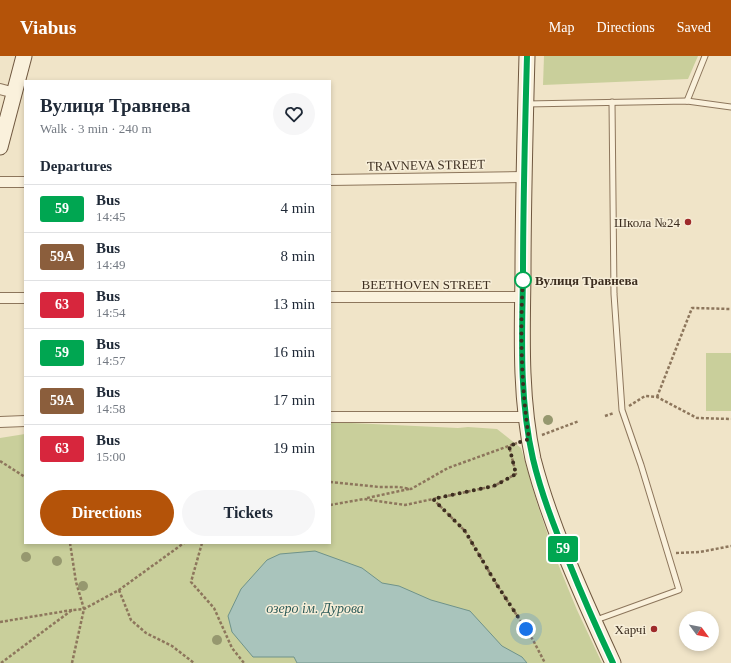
<!DOCTYPE html>
<html lang="en">
<head>
<meta charset="utf-8">
<style>
	:root { --surface:#fff; --page:#f6f6f7; --text:#1f2937; --muted:#747a83; --line:#e0e1e3; --accent:#b45309 }
	body { margin:0; font-family:Georgia,serif; background:var(--page); color:var(--text); height:100vh; display:flex; flex-direction:column; font-size:15px; white-space:nowrap }
	* { box-sizing:border-box; margin:0 }
	p { font-size:13px; color:var(--muted) }
	.icon { flex:none; width:22px; height:22px; fill:none; stroke:currentColor; stroke-width:2; stroke-linecap:round; stroke-linejoin:round }
	.map { position:relative; flex:1; overflow:hidden }
	.sheet { position:absolute; left:24px; top:24px; width:307px; height:464px; display:flex; flex-direction:column; background:var(--surface); border-radius:0px; box-shadow:0 2px 6px #0003 }
	.sheet>* { flex:none }
	.badge { padding:0 8px; border-radius:3px; font-size:14px; line-height:26px }
	.needle { width:26px; rotate:122deg }
	.buttons { position:absolute; left:679px; top:555px; display:grid; gap:8px }
	.buttons a { display:grid; place-items:center; width:40px; height:40px; border-radius:50%; background:var(--surface); box-shadow:0 2px 6px #0003; font-size:20px }
	.you { position:absolute; width:20px; height:20px; margin:-10px; border:3px solid #fff; border-radius:50%; background:#1a73e8; box-shadow:0 0 0 6px #1a73e833 }
	.map>.badge { position:absolute; translate:-50% -50%; box-shadow:0 0 0 2px #fff }
	h2 { padding:0 16px; font-size:15px; line-height:36px }
	.round { display:grid; place-items:center; flex:none; width:42px; height:42px; border-radius:21px; background:var(--page) }
	.summary { display:flex; align-items:center; justify-content:space-between; height:68px; padding:0 16px }
	h1 { font-size:19px; font-weight:600; line-height:30px }
	.button { display:flex; gap:8px; margin-top:auto; padding:8px 16px }
	.button a { flex:1; height:46px; border-radius:24px; background:var(--accent); color:#fff; font-size:16px; font-weight:600; line-height:46px; text-align:center }
	.button a+a { background:var(--page); color:var(--text) }
	ul { padding:0; list-style:none }
	li { display:flex; align-items:center; gap:12px; height:48px; padding:0 16px; border-top:1px solid var(--line) }
	li div { flex:1 }
	li b { display:block; font-size:15px }
	li em { font-style:normal }
	li .badge { min-width:44px; font-weight:700; text-align:center }
	header { display:flex; align-items:center; gap:24px; box-sizing:border-box; height:56px; padding:0 20px; background:var(--accent); color:#fff }
	header strong { font-size:19px }
	nav { display:flex; gap:22px; margin-inline-start:auto; font-size:14px }
	.map>svg:first-child { display:block }
</style>
</head>
<body>
<header>
<strong>Viabus</strong>
<nav><a>Map</a><a>Directions</a><a>Saved</a></nav>
</header>
<div class="map">
<svg width="731" height="607" viewBox="0 0 731 607">
	<rect width="100%" height="100%" fill="#f0e4c8"/>
	<g fill="#c9cf9b">
		<path d="M544,0H698L688,23L543,29Z"/>
		<rect x="706" y="297" width="25" height="58"/>
		<path d="M330,366L458,372L468,371L497,373L521,392L537,447L556,503L577,554L602,607H0V382L25,378V487H330Z"/>
	</g>
	<path fill="#a9c4bc" stroke="#6f938a" d="M315,495L362,512L382,527L399,530L431,544L470,555L502,590L522,601L527,607H297L294,601H253L232,576L228,560L241,533L267,504L280,498Z"/>
	<g fill="none" stroke-linecap="round" stroke-linejoin="round">
		<g stroke="#8d765c" stroke-width="7">
			<g id="lane">
				<path d="M687,45L705,0"/>
				<path d="M526,48L687,45L731,51"/>
				<path d="M596,564L679,534L641,409L622,354L614,238L612,46"/>
			</g>
		</g>
		<g stroke="#8d765c" stroke-width="12">
			<g id="street">
				<path d="M0,33L15,37"/>
				<path d="M330,124L523,121"/>
				<path d="M0,126H25"/>
				<path d="M330,241H522"/>
				<path d="M0,242H25"/>
				<path d="M330,361H526"/>
				<path d="M0,366L25,365"/>
			</g>
		</g>
		<g stroke="#6f573f" stroke-width="17">
			<g id="secondary">
				<path d="M527,0C525,73 523,146 523,219C522,281 520,342 533,403C541,434 552,465 564,495C579,533 596,570 613,607"/>
				<path d="M0,91L24,0"/>
			</g>
		</g>
		<g stroke="#8d765c" stroke-width="2.5" stroke-dasharray="3 2" stroke-linecap="butt">
			<path d="M657,341L692,252L731,253"/>
			<path d="M629,350L645,340L657,341L697,362L731,363"/>
			<path d="M605,360L614,357"/>
			<path d="M542,379L579,365"/>
			<path d="M0,405L25,421"/>
			<path d="M330,426L379,431H399L411,433L448,412L517,387"/>
			<path d="M367,442L409,433"/>
			<path d="M433,443L465,475L497,529L533,584L545,607"/>
			<path d="M330,449L364,443L405,449L494,430L516,418L509,390"/>
			<path d="M70,487L76,526L84,553L72,607"/>
			<path d="M202,487L191,526L214,552L232,592L244,607"/>
			<path d="M676,497L700,496L731,490"/>
			<path d="M119,534L131,564L146,577L172,590L194,607"/>
			<path d="M0,566L72,554"/>
			<path d="M1,607L72,554L84,553L119,534L184,487"/>
		</g>
		<use href="#lane" stroke="#faf1dc" stroke-width="5"/>
		<use href="#street" stroke="#faf1dc" stroke-width="10"/>
		<use href="#secondary" stroke="#faf1dc" stroke-width="15"/>
	</g>
	<g fill="#96986f">
		<circle cx="548" cy="364" r="5"/>
		<circle cx="26" cy="501" r="5"/>
		<circle cx="57" cy="505" r="5"/>
		<circle cx="83" cy="530" r="5"/>
		<circle cx="217" cy="584" r="5"/>
	</g>
	<g fill="none" stroke-linecap="round" stroke-linejoin="round">
		<g stroke="#fff" stroke-width="9">
			<path id="line" d="M527,0C525,73 523,146 523,219C522,281 519,342 533,403C541,437 554,471 568,504C582,539 597,573 613,607"/>
		</g>
		<use href="#line" stroke="#00a651" stroke-width="6"/>
		<path stroke="#3d2e20" stroke-width="4" stroke-dasharray="0 7.2" d="M523,224V222C520,275 521,330 529,383L509,390L516,418L494,430L433,443L465,475L497,529L526,573"/>
	</g>
	<g fill="#9e2a2b" stroke="#f7eed8" stroke-width="1.5">
		<circle cx="688" cy="166" r="4"/>
		<circle cx="654" cy="573" r="4"/>
	</g>
	<circle fill="#fff" stroke="#00a651" stroke-width="2" cx="523" cy="224" r="8"/>
	<g text-anchor="middle" dominant-baseline="central" stroke-width="3" stroke-linejoin="round" paint-order="stroke">
		<g font-size="13" fill="#3d2e20" stroke="#f7eed8">
			<text transform="translate(426 109) rotate(-1)">TRAVNEVA STREET</text>
			<text x="426" y="228">BEETHOVEN STREET</text>
		</g>
		<g font-size="13" fill="#3d2e20" stroke="#f7eed8" text-anchor="end">
			<text x="680" y="166">Школа №24</text>
			<text x="646" y="573">Харчі</text>
		</g>
		<g font-size="13" font-weight="bold" fill="#3d2e20" stroke="#f7eed8" text-anchor="start">
			<text x="535" y="224">Вулиця Травнева</text>
		</g>
		<g font-size="14" font-style="italic" fill="#2f5d5a" stroke="#f7eed8">
			<text x="315" y="552">озеро ім. Дурова</text>
		</g>
	</g>
</svg>
<div class="buttons">
<a><svg class="needle" viewBox="-14 -14 28 28"><path d="M0-13l5 13h-10z" fill="#e53935"/><path d="M0 13l5-13h-10z" fill="#747a83"/></svg></a>
</div>
<div class="you" style="left:526px;top:573px"></div>
<b class="badge" style="left:563px;top:493px;background:#00a651;color:#fff">59</b>
<section class="sheet">
<div class="summary"><div><h1>Вулиця Травнева</h1><p>Walk · 3 min · 240 m</p></div><a class="round"><svg class="icon" aria-label="heart" viewBox="0 0 24 24"><path d="M12 20l-8-8c-3-5 5-10 8-4 3-6 11-1 8 4z"/></svg></a></div>
<h2>Departures</h2>
<ul>
<li><span class="badge" style="background:#00a651;color:#fff">59</span><div><b>Bus</b><p>14:45</p></div><em>4 min</em></li>
<li><span class="badge" style="background:#8b5e3c;color:#fff">59А</span><div><b>Bus</b><p>14:49</p></div><em>8 min</em></li>
<li><span class="badge" style="background:#d7263d;color:#fff">63</span><div><b>Bus</b><p>14:54</p></div><em>13 min</em></li>
<li><span class="badge" style="background:#00a651;color:#fff">59</span><div><b>Bus</b><p>14:57</p></div><em>16 min</em></li>
<li><span class="badge" style="background:#8b5e3c;color:#fff">59А</span><div><b>Bus</b><p>14:58</p></div><em>17 min</em></li>
<li><span class="badge" style="background:#d7263d;color:#fff">63</span><div><b>Bus</b><p>15:00</p></div><em>19 min</em></li>
</ul>
<div class="button"><a>Directions</a><a>Tickets</a></div>
</section>
</div>
</body>
</html>
